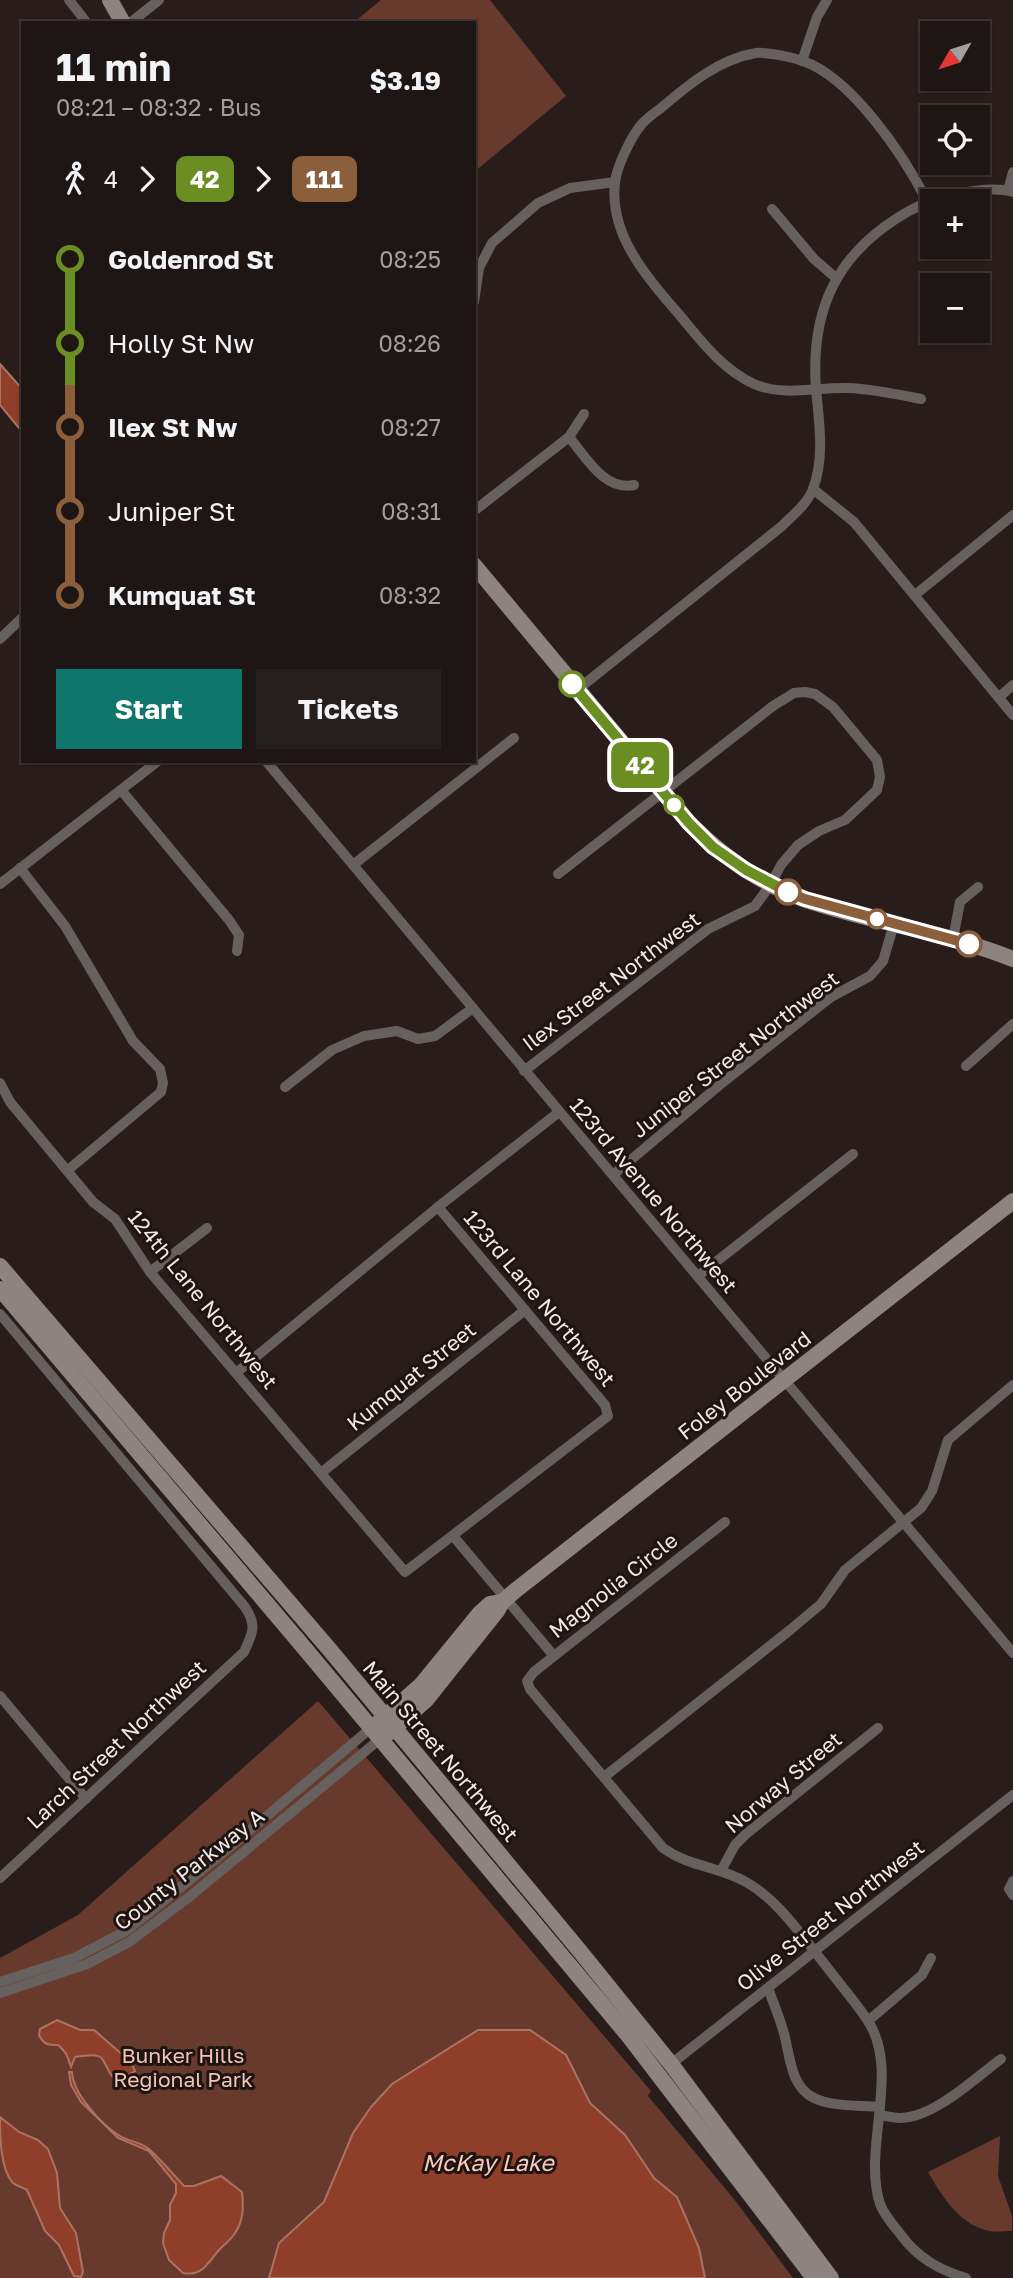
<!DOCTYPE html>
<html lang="en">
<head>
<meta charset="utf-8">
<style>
	:root { --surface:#1e1614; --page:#261f1d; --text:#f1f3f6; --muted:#a19fa0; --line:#3c3534; --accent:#0f766e }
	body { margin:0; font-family:"Golos Text",sans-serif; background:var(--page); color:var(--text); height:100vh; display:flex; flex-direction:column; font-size:26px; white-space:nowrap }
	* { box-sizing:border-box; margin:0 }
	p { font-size:23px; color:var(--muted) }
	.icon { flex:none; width:38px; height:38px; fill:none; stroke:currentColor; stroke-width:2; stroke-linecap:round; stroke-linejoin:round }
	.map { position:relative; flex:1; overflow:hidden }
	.details { position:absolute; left:21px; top:21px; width:455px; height:742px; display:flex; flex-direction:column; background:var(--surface); border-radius:0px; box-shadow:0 2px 5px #0004,0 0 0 2px var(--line) }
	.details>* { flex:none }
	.badge { padding:0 14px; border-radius:10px; font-size:24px; line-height:46px }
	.needle { width:46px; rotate:231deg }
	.controls { position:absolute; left:920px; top:21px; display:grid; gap:14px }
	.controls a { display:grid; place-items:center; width:70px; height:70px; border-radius:0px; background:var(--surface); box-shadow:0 2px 5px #0004,0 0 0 2px var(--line); font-size:35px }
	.map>.badge { position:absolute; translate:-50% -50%; box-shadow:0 0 0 4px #fff }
	.legs { display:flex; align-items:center; gap:10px; height:77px; padding:0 35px; font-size:23px }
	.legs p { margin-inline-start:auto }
	.headline { display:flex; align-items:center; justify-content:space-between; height:119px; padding:0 35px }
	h1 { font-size:38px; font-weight:700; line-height:52px }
	.action { display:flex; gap:14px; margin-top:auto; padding:14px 35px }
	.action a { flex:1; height:80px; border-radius:0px; background:var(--accent); color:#fff; font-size:28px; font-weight:700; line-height:80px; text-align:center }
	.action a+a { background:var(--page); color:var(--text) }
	ul { padding:0 35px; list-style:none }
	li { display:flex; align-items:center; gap:24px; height:84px; font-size:26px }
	li i { display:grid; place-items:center; width:10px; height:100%; margin:0 9px; background:currentColor }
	li i::after { content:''; width:18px; height:18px; margin:-9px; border:5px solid; border-radius:50%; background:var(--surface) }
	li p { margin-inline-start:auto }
	li:first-child i { background:linear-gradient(#0000 50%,currentColor 0) }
	li:last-child i { background:linear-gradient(currentColor 50%,#0000 0) }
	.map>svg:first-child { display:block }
</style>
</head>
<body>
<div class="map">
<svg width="1013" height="2278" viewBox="0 0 1013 2278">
	<rect width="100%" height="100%" fill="#281d1b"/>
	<g fill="#683a2d">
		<path d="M381,0H490L566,96L474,172V23H353Z"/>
		<path d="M318,1701L651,2091L648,2096L734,2199L793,2278H705L699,2248L677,2198L654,2178L625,2135L506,2278H0V1958L78,1915Z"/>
		<path d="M1000,2136L998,2176L1012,2216V2231C1004,2231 993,2233 985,2230C958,2222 941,2195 928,2172Z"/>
	</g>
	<g fill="#8f3f29" stroke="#ac7262" stroke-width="2">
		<path d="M0,364L23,390V433L0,405Z"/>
		<path d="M57,2020L80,2030H94L131,2062L135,2071L122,2079H114C98,2057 109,2052 75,2057L71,2067C67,2056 68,2054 58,2045C48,2045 44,2045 39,2035L40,2029Z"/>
		<path d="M478,2030H530L566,2055L590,2103L625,2135L654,2178L677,2197L699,2248L705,2278H269L279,2243L324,2202L353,2133L371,2107L392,2084Z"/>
		<path d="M69,2072H72C73,2094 102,2125 120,2136C130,2142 142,2142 150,2150C162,2161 173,2174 184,2186H194L221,2176L242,2192C243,2201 244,2211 241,2220C238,2232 231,2239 222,2247C209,2259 205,2277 183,2273L169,2260L163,2243L164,2233L170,2220V2205L176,2193V2184L149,2151L118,2138L81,2102L71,2085Z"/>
		<path d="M0,2117L19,2132L38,2140L48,2149L57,2173L60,2208L76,2233L83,2272L81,2277L74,2276L59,2245L45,2231L27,2190C22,2187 16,2186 12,2182C0,2167 0,2135 0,2117Z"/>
	</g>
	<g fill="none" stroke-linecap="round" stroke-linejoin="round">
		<g stroke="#66605e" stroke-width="10">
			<path d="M69,0L87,23"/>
			<path d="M130,23L159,0"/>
			<path d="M802,61L817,17L827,0"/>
			<path d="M1008,190L1013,172"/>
			<path d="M772,209L814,259L836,278"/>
			<path d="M474,302L479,268L492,243L538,203L570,188L615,182"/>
			<path d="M921,399C896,394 873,389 848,388C816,387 784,397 754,384C721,369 699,338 677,312C646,277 609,233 615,183C616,168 631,137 641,125C646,119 654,113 661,108C688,85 719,59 756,53C768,52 791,57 803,61C852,78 904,156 927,201"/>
			<path d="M569,437C586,457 604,491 634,485"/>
			<path d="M813,489L854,522L1013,715"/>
			<path d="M474,511L569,437L584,414"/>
			<path d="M915,595L1013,515"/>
			<path d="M0,639L23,617"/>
			<path d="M577,690L782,526C793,515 807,504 813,489C825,457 819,422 816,389C810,308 838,251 909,211C934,197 986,184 1013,192"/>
			<path d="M999,697L1013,685"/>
			<path d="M266,761L1013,1653"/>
			<path d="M121,790L229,920L239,935L237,951"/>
			<path d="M353,865L514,738"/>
			<path d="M20,868L65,926L133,1041L160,1069L163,1083L161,1092L68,1170"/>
			<path d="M0,884L158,761"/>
			<path d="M953,939L960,902L978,887"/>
			<path d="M966,1066L1013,1024"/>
			<path d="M524,1071L708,929L755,906L771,884L781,865L798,845L819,831L845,820L877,790L880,777L877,760L833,707L815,694L805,692L794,693L773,706L558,874"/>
			<path d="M0,1083L10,1102L93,1202L115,1219L150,1272L405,1572L608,1416L605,1405L438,1207"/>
			<path d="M285,1087L332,1050L364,1036L397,1031L418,1039L435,1036L473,1008"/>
			<path d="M613,1175L722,1083L831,997L870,976L883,961L894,924"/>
			<path d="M150,1272L207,1228"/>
			<path d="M698,1276L853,1154"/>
			<path d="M0,1314L245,1607C257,1625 253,1633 244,1652L0,1878"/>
			<path d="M236,1373L438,1207L559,1112"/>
			<path d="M321,1473L525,1310"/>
			<path d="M725,1522L554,1656L534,1672L527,1681L530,1689L663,1848C691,1868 719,1866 746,1882C778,1900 800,1934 823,1962C838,1982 855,2001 868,2021C901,2072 862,2148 880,2204C884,2215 894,2226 901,2235C918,2258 939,2270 966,2278"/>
			<path d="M454,1537L554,1656"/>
			<path d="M0,1696L86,1799"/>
			<path d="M604,1777L790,1630L821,1604L845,1570L921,1508L932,1491L948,1440L1013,1385"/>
			<path d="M721,1871L735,1845L746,1834L878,1728"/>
			<path d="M1013,1881L1009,1889L1013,1895"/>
			<path d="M0,1982L74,1958L126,1931L217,1858L371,1728"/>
			<path d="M768,1988C773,2002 779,2016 783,2030C790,2052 789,2086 814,2098C832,2107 860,2105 880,2107"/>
			<path d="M0,1993L87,1964L129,1942L188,1898L380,1739"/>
			<path d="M868,2021L922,1975L931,1958"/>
			<path d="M671,2064L1013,1795"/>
			<path d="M879,2115C886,2116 894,2118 901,2118C935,2117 975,2078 1001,2059"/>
		</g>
		<g stroke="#8d8482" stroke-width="16">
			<path d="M110,0L123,23"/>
			<path d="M474,565L689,823C722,856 761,884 806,900C873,923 946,932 1013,959"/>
			<path d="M0,1266L330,1650L579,1950L671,2064L831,2278"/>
			<path d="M0,1289L301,1644L627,2034L814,2278"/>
			<path d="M378,1723L421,1685L479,1614L490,1604L502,1602"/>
			<path d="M386,1735L426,1700L497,1611L502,1602L516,1590L1013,1201"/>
		</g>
	</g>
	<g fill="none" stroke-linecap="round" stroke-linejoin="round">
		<g stroke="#fff" stroke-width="16">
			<path id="line-1" d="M572,684L689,823L713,847L746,870L788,892"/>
		</g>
		<g stroke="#fff" stroke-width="16">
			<path id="line-2" d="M788,892L805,899L969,944"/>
		</g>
		<use href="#line-1" stroke="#6b8e23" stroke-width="10"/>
		<use href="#line-2" stroke="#8b5e3c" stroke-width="10"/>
	</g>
	<g fill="#fff" stroke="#6b8e23" stroke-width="3.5">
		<circle cx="572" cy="684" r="12"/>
		<circle cx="674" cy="805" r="9"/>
	</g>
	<g fill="#fff" stroke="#8b5e3c" stroke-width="3.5">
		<circle cx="788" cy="892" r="12"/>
		<circle cx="877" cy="919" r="9"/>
		<circle cx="969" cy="944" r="12"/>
	</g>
	<g text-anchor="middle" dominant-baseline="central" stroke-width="6" stroke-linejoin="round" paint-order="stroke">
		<g font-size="21" fill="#f1eae8" stroke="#1e1412">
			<text transform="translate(611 981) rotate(-37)">Ilex Street Northwest</text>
			<text transform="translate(735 1054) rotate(-38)">Juniper Street Northwest</text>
			<text transform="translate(654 1195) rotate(50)">123rd Avenue Northwest</text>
			<text transform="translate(540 1298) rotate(50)">123rd Lane Northwest</text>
			<text transform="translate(203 1299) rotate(51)">124th Lane Northwest</text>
			<text transform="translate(411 1376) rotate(-39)">Kumquat Street</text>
			<text transform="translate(744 1385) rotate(-38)">Foley Boulevard</text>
			<text transform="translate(613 1585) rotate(-38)">Magnolia Circle</text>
			<text transform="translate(116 1744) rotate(-43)">Larch Street Northwest</text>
			<text transform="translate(441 1751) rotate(50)">Main Street Northwest</text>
			<text transform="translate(783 1782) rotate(-40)">Norway Street</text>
			<text transform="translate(189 1869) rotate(-38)">County Parkway A</text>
			<text transform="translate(830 1915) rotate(-38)">Olive Street Northwest</text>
		</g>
		<g font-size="21" fill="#f3c3b6" stroke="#1e1412">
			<text x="183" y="2055">Bunker Hills<tspan x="183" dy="24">Regional Park</tspan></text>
		</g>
		<g font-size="23" font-style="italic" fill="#f8c9bc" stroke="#1e1412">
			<text x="488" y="2162">McKay Lake</text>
		</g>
	</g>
</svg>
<div class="controls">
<a><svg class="needle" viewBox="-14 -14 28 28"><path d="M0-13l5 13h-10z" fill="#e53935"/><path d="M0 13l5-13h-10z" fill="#a19fa0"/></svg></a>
<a><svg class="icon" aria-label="locate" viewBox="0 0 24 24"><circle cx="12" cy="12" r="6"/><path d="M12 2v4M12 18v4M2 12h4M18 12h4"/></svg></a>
<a>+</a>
<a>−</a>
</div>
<b class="badge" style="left:640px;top:765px;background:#6b8e23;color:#fff">42</b>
<section class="details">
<div class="headline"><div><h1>11 min</h1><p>08:21 – 08:32 · Bus</p></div><b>$3.19</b></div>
<div class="legs"><svg class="icon" aria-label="walk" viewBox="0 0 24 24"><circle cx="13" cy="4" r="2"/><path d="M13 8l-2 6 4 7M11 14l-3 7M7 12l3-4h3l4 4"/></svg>4<svg class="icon" aria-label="forward" viewBox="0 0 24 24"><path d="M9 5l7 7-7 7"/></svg><b class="badge" style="background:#6b8e23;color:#fff">42</b><svg class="icon" aria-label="forward" viewBox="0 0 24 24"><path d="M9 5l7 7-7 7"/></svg><b class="badge" style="background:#8b5e3c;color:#fff">111</b></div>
<ul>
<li><i style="color:#6b8e23"></i><b>Goldenrod St</b><p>08:25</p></li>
<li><i style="color:#6b8e23"></i><span>Holly St Nw</span><p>08:26</p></li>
<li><i style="color:#8b5e3c"></i><b>Ilex St Nw</b><p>08:27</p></li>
<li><i style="color:#8b5e3c"></i><span>Juniper St</span><p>08:31</p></li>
<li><i style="color:#8b5e3c"></i><b>Kumquat St</b><p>08:32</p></li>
</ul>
<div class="action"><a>Start</a><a>Tickets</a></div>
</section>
</div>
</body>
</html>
